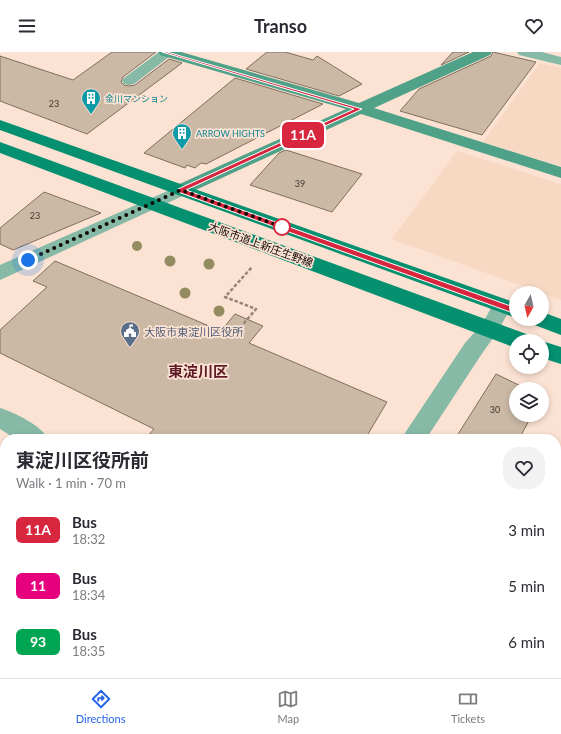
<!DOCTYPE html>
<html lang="en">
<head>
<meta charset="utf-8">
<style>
	:root { --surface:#fff; --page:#f2f2f3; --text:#2b2b33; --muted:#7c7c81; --line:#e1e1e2; --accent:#2563eb }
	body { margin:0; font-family:Lato,"Noto Sans JP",sans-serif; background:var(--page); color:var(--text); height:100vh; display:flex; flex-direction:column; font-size:15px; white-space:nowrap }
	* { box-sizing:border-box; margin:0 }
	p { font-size:13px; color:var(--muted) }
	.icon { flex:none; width:22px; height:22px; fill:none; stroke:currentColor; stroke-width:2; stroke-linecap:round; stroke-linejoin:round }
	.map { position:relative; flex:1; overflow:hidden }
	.panel { position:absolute; left:0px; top:382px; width:561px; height:244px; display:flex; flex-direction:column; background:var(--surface); border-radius:16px 16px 0 0; box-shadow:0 2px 6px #0003 }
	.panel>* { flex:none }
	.badge { padding:0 8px; border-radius:6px; font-size:14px; line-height:26px }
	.needle { width:26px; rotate:188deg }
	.fabs { position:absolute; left:509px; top:234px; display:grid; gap:8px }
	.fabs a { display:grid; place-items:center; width:40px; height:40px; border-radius:50%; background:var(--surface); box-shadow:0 2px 6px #0003; font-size:20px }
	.you { position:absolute; width:20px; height:20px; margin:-10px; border:3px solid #fff; border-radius:50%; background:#1a73e8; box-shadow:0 0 0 6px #1a73e833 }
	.map>.badge { position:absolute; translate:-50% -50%; box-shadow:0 0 0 2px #fff }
	.round { display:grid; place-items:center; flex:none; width:42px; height:42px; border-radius:16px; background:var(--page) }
	.head { display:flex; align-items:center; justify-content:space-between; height:68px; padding:0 16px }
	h1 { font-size:19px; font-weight:700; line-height:30px }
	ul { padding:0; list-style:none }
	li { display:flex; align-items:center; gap:12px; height:56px; padding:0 16px }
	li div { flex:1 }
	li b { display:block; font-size:15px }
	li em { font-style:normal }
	li .badge { min-width:44px; font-weight:700; text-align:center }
	header { display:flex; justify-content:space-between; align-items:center; height:52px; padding:0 16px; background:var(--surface); font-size:18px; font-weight:700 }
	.menu { display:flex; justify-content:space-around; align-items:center; height:56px; border-top:1px solid var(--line); background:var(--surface); font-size:11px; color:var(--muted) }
	.menu a { display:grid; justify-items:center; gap:2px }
	.menu .selected { color:var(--accent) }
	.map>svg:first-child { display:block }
</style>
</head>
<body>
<header><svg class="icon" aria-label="menu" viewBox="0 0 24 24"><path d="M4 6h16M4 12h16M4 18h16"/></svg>Transo<svg class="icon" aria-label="heart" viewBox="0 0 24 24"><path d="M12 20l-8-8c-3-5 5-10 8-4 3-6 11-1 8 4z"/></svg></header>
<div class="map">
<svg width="561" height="626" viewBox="0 0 561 626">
	<rect width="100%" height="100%" fill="#fbe2d3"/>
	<g fill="#f7d8c3">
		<path d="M540,11L561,16V114L483,90Z"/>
		<path d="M457,99L561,132V248L392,187Z"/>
	</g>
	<g fill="#cbb8a5" stroke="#806f5d">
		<path d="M112,0H156L123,25L121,30L124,33L129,34L135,33L169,7L182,11L87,82L0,49V4L73,28Z"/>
		<path d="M267,0H285L313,8L317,4L362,32L339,44L246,17Z"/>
		<path d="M453,0H469L441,13Z"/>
		<path d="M493,0L536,10L482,83L400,59L419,37L491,4Z"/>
		<path d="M235,26L323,52L206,112L201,111L195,116L187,113L185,116L144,101Z"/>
		<path d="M286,98L362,122L332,160L250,133L279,101Z"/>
		<path d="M44,140L101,161L13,198L0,192V176Z"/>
		<path d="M55,209L221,279L235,262L263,274L249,291L387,350L365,387H145L154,377L0,301V278L47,235L33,229Z"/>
		<path d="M496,322L527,337H516V363H532L519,387H455Z"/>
	</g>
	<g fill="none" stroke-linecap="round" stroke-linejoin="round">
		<path stroke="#968479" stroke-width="2.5" stroke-dasharray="3.5 2" stroke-linecap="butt" d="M233,284L256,257L225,245L252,215"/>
		<g fill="#86b9a6" fill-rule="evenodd">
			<path d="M159,0L174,1L134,32L129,33L124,32L122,29L124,26Z"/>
			<path d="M517,0H542L561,5V13L519,3Z"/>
			<path d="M181,133L187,134L190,138L187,142L0,228V213Z"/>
			<path d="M502,247L509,249L512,254L496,282L481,303L426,387H401L465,291L482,272L495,249Z"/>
			<path d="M0,356C14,360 42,374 48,387H16L0,377Z"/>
			<path d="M5,404V428L0,430V405Z"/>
			<path d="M236,621H267L265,626H234Z"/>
			<path d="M399,621H435L437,626H401Z"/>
		</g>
		<path fill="#4fa287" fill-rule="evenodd" d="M158,0H181L359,51L473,0H492L490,3L374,56L561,115V126L361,62L187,142L181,143L175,142L172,138L175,134L346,57L160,3Z"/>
		<g fill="#059070" fill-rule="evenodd">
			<path d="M0,68L516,251V266L0,78Z"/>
			<path d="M0,90L529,283L532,289H516V295H513L0,101Z"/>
			<path d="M542,260L561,267V283L532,272L529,267H542Z"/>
			<path d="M542,289L561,295V312L542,306Z"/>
		</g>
	</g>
	<g fill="#938c61">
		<circle cx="137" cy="194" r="5"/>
		<circle cx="170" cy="209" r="5.5"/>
		<circle cx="209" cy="212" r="5.5"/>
		<circle cx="185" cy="241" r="5.5"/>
		<circle cx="219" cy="259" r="5.5"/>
	</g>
	<path fill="#d7263d" stroke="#fff" d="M162,0H167L362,57L186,138L519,257V261H513L178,140V137L354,57Z"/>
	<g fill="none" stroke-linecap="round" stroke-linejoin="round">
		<path stroke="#140c07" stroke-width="4" stroke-dasharray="0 7.2" d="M28,208L181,138L282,175"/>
	</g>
	<defs>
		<g id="building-pin" transform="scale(1)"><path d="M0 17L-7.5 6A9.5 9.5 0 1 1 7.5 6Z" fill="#0f9aa8" stroke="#fbe2d3"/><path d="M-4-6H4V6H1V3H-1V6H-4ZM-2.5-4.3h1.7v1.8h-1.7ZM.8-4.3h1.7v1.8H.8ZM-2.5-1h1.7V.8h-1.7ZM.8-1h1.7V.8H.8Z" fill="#fff"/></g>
		<g id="civic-pin" transform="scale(1)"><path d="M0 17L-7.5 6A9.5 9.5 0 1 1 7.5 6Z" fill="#5c6f8a" stroke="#fbe2d3"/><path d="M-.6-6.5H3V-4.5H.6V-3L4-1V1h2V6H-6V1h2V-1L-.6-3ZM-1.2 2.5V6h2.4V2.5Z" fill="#fff"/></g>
	</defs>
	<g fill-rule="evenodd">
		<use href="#building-pin" x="91" y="46"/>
		<use href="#building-pin" x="182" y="81"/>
		<use href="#civic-pin" x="130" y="279"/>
	</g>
	<circle fill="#fff" stroke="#d7263d" stroke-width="2" cx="282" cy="175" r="8"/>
	<g text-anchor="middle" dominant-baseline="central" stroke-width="3.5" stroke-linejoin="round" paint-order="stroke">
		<g font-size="9" fill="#0d838f" stroke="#fbe2d3" text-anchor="start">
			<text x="105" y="46">金川マンション</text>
			<text x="196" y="81">ARROW HIGHTS</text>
		</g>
		<g font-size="9" fill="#42372e">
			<text x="54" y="51">23</text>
			<text x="300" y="131">39</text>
			<text x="35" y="163">23</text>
			<text x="495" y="357">30</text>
		</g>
		<g font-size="11" fill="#140c07" stroke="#fbe2d3">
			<text transform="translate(261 192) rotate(20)">大阪市道上新庄生野線</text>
		</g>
		<g font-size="11" fill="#4e5e75" stroke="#fbe2d3" text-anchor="start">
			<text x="144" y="279">大阪市東淀川区役所</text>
		</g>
		<g font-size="15" font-weight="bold" fill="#5e1926" stroke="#fbe2d3">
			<text x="198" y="319">東淀川区</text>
		</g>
	</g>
</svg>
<div class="fabs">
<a><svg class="needle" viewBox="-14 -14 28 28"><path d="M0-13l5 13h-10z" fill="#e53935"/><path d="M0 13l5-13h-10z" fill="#7c7c81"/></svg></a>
<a><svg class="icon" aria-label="locate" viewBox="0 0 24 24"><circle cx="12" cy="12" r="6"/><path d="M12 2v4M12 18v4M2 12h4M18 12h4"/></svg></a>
<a><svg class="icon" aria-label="layers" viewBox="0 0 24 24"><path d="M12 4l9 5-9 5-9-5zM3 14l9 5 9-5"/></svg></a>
</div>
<div class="you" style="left:28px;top:208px"></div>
<b class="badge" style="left:303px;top:83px;background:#d7263d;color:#fff">11A</b>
<section class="panel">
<div class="head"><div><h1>東淀川区役所前</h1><p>Walk · 1 min · 70 m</p></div><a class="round"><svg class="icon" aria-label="heart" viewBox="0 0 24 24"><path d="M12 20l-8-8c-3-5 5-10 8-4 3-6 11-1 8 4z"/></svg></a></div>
<ul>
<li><span class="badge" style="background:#d7263d;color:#fff">11A</span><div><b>Bus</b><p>18:32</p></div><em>3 min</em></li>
<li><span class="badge" style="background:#e6007e;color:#fff">11</span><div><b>Bus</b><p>18:34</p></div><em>5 min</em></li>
<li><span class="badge" style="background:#00a651;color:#fff">93</span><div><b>Bus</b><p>18:35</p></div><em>6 min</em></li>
</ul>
</section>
</div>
<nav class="menu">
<a class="selected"><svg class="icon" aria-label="directions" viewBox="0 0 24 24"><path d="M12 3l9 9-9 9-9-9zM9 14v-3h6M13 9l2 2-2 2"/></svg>Directions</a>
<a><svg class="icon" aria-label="map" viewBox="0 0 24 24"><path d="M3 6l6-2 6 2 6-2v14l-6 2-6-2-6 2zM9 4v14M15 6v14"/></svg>Map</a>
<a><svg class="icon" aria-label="tickets" viewBox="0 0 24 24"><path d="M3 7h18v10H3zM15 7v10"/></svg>Tickets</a>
</nav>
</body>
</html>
